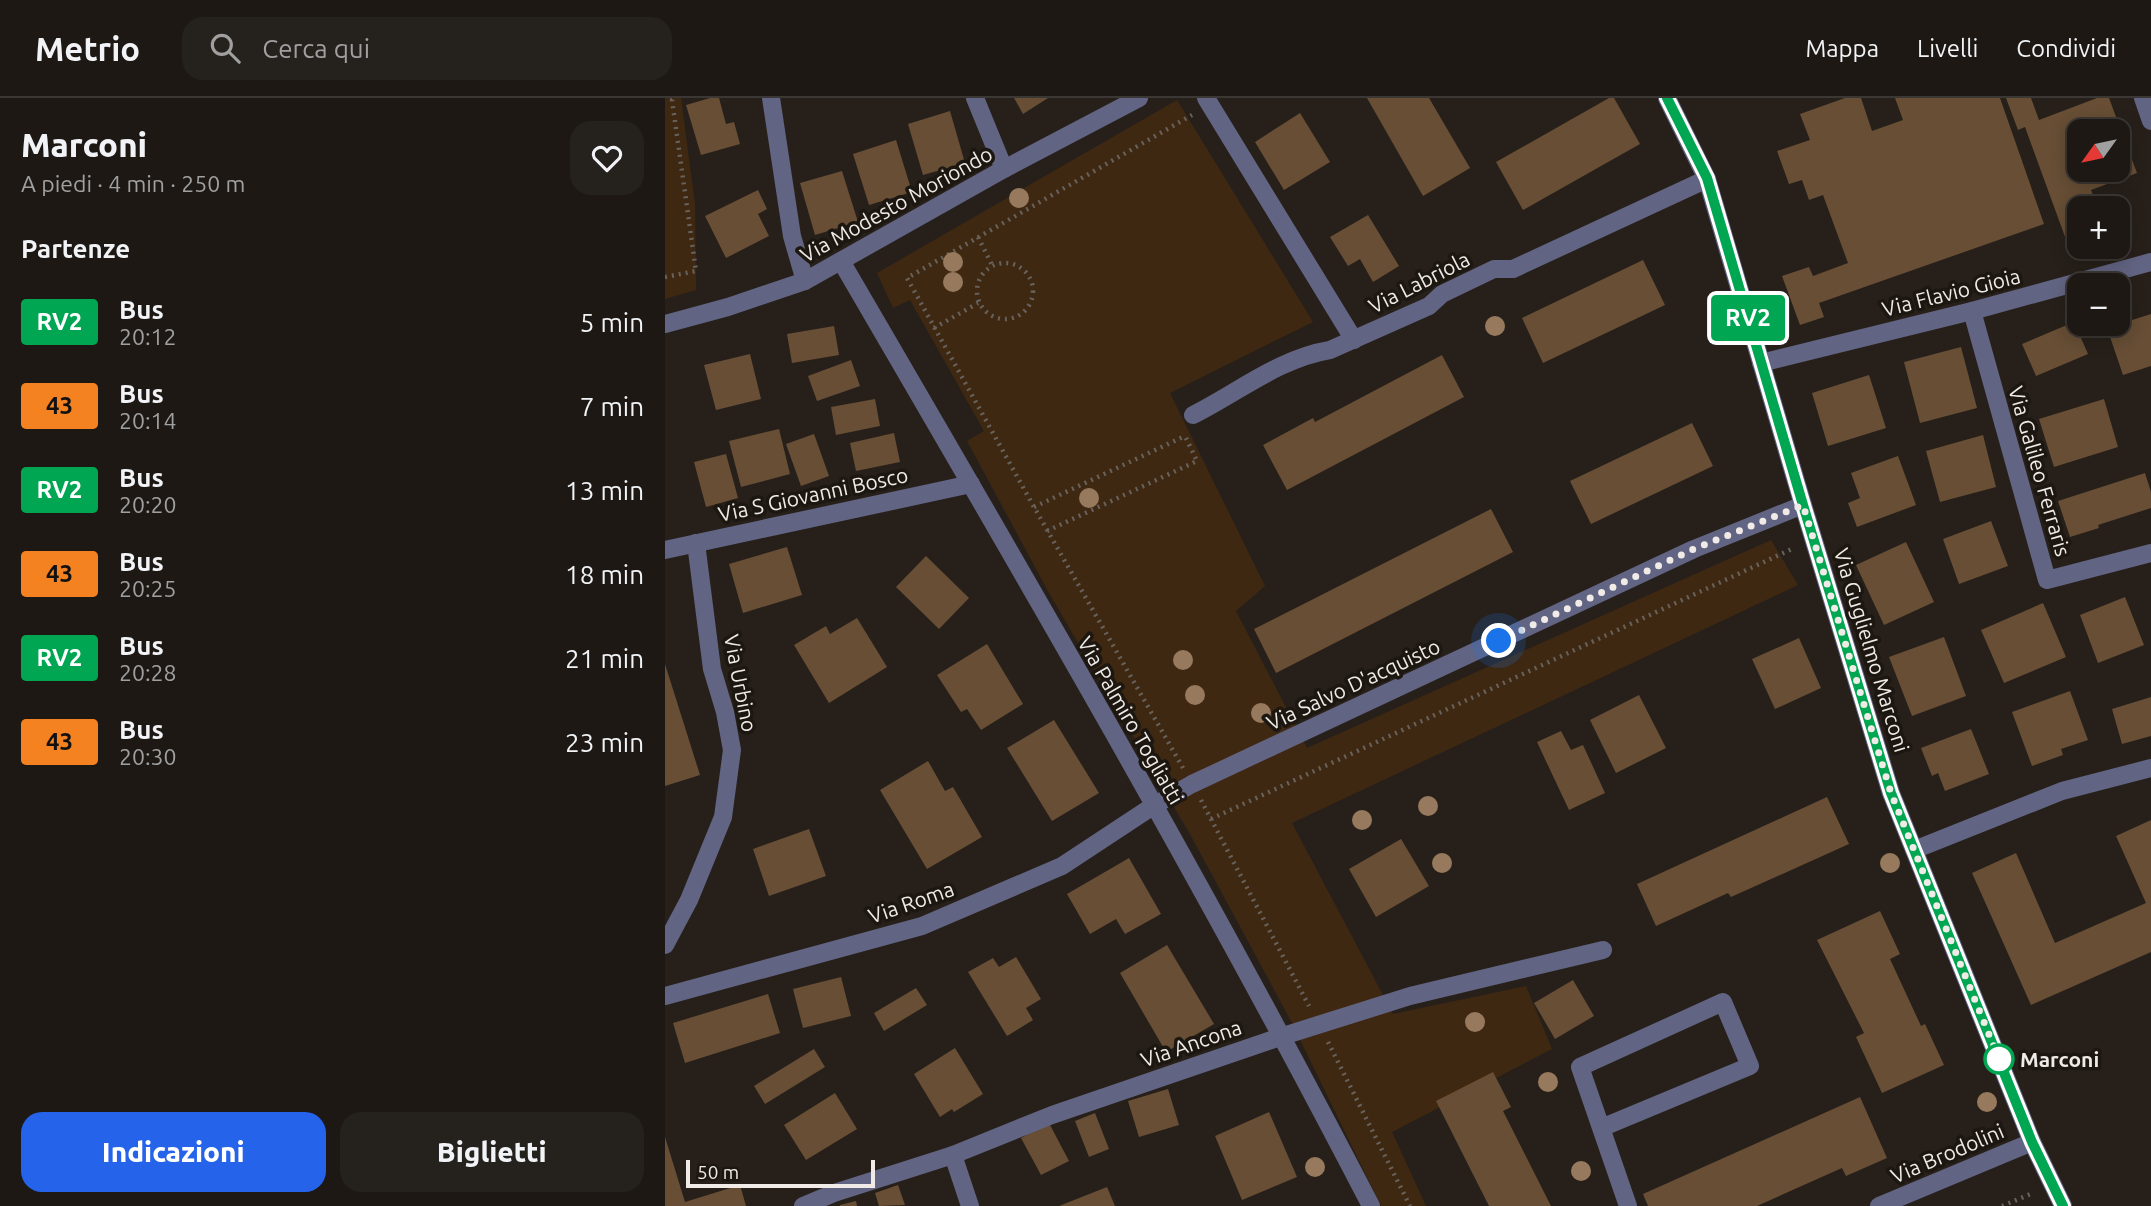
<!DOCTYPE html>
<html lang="it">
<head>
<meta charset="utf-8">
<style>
	:root { --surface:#1d1814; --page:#25211d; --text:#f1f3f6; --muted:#a0a0a0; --line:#3b3734; --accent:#2563eb }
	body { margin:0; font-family:Ubuntu,sans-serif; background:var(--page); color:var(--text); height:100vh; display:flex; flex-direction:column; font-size:26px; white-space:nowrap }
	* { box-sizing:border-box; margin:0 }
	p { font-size:23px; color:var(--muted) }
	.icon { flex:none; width:38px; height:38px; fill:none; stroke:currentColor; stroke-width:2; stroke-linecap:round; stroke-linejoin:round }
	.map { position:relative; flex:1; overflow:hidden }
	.drawer { display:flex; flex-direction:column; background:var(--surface); width:665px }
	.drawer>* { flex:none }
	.badge { padding:0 14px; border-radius:5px; font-size:24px; line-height:46px }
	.needle { width:46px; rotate:237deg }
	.controls { position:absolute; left:1402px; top:21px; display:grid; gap:14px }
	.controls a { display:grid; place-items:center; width:63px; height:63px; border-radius:14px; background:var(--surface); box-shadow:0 4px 18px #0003,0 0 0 2px var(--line); font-size:35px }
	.scale { position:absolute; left:21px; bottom:18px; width:189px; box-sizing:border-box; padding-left:7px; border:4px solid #f0ebe7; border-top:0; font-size:19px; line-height:24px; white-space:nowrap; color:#f0ebe7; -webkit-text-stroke:5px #1d1711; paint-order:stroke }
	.you { position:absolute; width:35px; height:35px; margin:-18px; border:5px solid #fff; border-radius:50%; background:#1a73e8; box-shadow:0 0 0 10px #1a73e833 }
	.map>.badge { position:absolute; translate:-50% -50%; box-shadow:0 0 0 4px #fff }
	h2 { padding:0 21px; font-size:26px; line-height:63px }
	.round { display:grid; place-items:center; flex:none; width:74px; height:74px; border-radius:21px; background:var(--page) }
	.head { display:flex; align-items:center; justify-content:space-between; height:119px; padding:0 21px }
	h1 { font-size:33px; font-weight:800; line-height:52px }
	.action { display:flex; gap:14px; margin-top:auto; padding:14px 21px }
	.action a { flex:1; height:80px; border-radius:21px; background:var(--accent); color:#fff; font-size:28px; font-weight:800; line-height:80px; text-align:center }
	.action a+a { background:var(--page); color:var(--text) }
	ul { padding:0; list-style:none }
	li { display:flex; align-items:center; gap:21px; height:84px; padding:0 21px }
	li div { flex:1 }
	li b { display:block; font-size:26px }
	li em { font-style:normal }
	li .badge { min-width:77px; font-weight:700; text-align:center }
	header { display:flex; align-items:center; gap:42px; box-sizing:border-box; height:98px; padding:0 35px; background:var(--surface); border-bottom:2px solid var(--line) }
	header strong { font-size:33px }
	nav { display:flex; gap:38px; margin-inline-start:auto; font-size:24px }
	.search { width:490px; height:63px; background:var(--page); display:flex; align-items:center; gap:18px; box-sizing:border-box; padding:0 24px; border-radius:21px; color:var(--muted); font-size:26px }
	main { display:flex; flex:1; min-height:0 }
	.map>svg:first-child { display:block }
</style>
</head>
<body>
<header>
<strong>Metrio</strong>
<div class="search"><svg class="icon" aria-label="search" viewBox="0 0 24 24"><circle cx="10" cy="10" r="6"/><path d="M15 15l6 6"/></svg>Cerca qui</div>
<nav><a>Mappa</a><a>Livelli</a><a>Condividi</a></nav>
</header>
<main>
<section class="drawer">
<div class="head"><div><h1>Marconi</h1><p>A piedi · 4 min · 250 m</p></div><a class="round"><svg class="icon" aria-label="heart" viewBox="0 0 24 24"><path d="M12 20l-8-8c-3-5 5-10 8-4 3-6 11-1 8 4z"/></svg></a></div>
<h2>Partenze</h2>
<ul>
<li><span class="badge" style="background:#00a651;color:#fff">RV2</span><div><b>Bus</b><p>20:12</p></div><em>5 min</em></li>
<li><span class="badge" style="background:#f58220;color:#111">43</span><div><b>Bus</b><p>20:14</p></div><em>7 min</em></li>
<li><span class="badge" style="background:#00a651;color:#fff">RV2</span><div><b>Bus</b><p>20:20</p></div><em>13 min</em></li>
<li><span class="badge" style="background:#f58220;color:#111">43</span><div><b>Bus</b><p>20:25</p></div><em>18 min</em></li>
<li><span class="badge" style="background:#00a651;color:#fff">RV2</span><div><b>Bus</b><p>20:28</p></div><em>21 min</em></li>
<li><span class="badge" style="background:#f58220;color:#111">43</span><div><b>Bus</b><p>20:30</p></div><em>23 min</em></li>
</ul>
<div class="action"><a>Indicazioni</a><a>Biglietti</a></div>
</section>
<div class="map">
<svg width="1486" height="1108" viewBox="0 0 1486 1108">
	<rect width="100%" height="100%" fill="#27201a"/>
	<g fill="#3f2812">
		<path d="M0,0H16L30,106L31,192L0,201Z"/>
		<path d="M512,2L648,224L505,295L600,488L571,513L642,650L1106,442L1133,487L627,725L728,916L861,888L887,951L727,1034L761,1108H716L626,923L526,738L384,495L302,343L319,333L245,202L228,210L212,175Z"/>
	</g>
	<g fill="#674e35" fill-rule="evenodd">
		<path d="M45,0H54L61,26L69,24L75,46L36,57L21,7Z"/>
		<path d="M349,0H383L358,16Z"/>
		<path d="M702,0H764L805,70L758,98Z"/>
		<path d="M944,0H949L975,46L858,112L831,64Z"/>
		<path d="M1180,0H1196L1207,33L1238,22L1230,0H1335L1379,126L1154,205L1159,219L1135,227L1117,178L1144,169L1148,178L1183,165L1158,97L1144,102L1137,82L1124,86L1112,53L1145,42L1135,16Z"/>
		<path d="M1341,0H1366L1374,22L1432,0H1444L1472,75L1426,92L1433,110H1414V149H1431L1407,158L1360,29L1353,32ZM1414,33H1452V72H1414Z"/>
		<path d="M285,13L300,65L258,77L243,26Z"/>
		<path d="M635,15L665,64L619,92L590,44Z"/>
		<path d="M231,42L247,94L204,107L188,56Z"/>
		<path d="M177,73L193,124L150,137L135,85Z"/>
		<path d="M93,92L102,111L93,116L104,138L61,160L40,118Z"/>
		<path d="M703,117L734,168L708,184L695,161L683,168L665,139Z"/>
		<path d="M978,162L1000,207L878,265L857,220Z"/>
		<path d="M1486,216V268L1458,277L1442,230Z"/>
		<path d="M1409,224L1423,256L1371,278L1357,246Z"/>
		<path d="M169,228L174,257L127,265L122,236Z"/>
		<path d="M1296,249L1312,310L1255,325L1239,264Z"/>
		<path d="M85,256L96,301L51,312L39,267Z"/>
		<path d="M777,257L799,299L622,392L598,347L648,320L650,324Z"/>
		<path d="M186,262L195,288L152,303L143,278Z"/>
		<path d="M1204,277L1221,330L1163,348L1147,295Z"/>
		<path d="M210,301L215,328L171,337L166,309Z"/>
		<path d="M1439,301L1453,349L1389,369L1374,321Z"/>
		<path d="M1027,325L1048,368L926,426L905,383Z"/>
		<path d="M114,331L125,376L76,389L64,343Z"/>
		<path d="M229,335L235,364L191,373L185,345Z"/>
		<path d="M149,336L164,378L136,388L121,346Z"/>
		<path d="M1318,337L1331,389L1275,404L1261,353Z"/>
		<path d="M61,356L73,400L41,409L29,364Z"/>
		<path d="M1233,358L1251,407L1192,429L1183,405L1195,400L1186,375Z"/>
		<path d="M1480,375L1486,394V410L1433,427L1434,430L1405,439L1393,403Z"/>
		<path d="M826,411L848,454L611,575L589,531Z"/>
		<path d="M1326,423L1343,468L1294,486L1278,441Z"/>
		<path d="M1241,444L1269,504L1219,527L1191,467Z"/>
		<path d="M122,449L137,497L78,515L64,466Z"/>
		<path d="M261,458L304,500L274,531L231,489Z"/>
		<path d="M1460,499L1479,547L1433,565L1415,517Z"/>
		<path d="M1378,505L1401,559L1339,585L1316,532Z"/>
		<path d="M192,520L222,569L164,605L129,547L161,528L165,536Z"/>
		<path d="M1279,539L1301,598L1247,618L1224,559Z"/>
		<path d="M1134,540L1156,590L1110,611L1087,561Z"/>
		<path d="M322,546L358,606L316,632L302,611L296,614L272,577Z"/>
		<path d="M0,566L35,677L0,688Z"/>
		<path d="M1405,593L1423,642L1396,651L1398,657L1367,668L1347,614Z"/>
		<path d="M974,597L1001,650L951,675L925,622Z"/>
		<path d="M1486,599V638L1457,646L1447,611Z"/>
		<path d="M389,622L434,695L387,723L342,650Z"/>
		<path d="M1306,631L1324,676L1280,693L1273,675L1267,678L1256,650Z"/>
		<path d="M896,633L906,652L918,647L940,695L904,712L872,644Z"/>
		<path d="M263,663L280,693L288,689L317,739L262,771L215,692Z"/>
		<path d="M1162,699L1184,746L1066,799L1063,795L991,828L972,786Z"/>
		<path d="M1486,722V854L1366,907L1307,775L1351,755L1390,845L1481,805L1451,738Z"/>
		<path d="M144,731L161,778L104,798L88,751Z"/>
		<path d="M736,741L764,788L711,819L684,771Z"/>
		<path d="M464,760L496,816L460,836L451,821L425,836L402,796Z"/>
		<path d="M1215,813L1235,856L1225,861L1256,928L1260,926L1279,967L1217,995L1191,939L1199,935L1152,842Z"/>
		<path d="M502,847L549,926L501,954L455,875Z"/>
		<path d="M351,859L376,901L361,910L368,922L342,938L303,874L328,860L334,869Z"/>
		<path d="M176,879L186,918L138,930L128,891Z"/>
		<path d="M908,882L929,918L890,941L869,905Z"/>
		<path d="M251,890L262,907L219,933L209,915Z"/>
		<path d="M103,896L115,935L20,965L8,925Z"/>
		<path d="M290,950L318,996L289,1014L287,1011L275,1019L249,976Z"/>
		<path d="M149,951L160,969L100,1006L89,988Z"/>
		<path d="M828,974L846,1009L838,1013L886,1108H824L771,1003Z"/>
		<path d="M503,991L514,1027L474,1039L463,1003Z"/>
		<path d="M170,995L192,1031L141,1062L119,1027Z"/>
		<path d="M1195,999L1222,1060L1181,1078L1177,1070L1092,1108H983L978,1096Z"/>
		<path d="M604,1014L632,1079L577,1102L550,1038Z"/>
		<path d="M430,1015L444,1051L424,1059L410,1023Z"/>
		<path d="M384,1025L404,1063L376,1077L356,1040Z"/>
		<path d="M0,1039L20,1104L75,1087L81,1108H0Z"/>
		<path d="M233,1087L240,1107L214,1108L210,1095Z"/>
		<path d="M442,1089L450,1108H394Z"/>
		<path d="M191,1103L192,1108H175V1107Z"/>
	</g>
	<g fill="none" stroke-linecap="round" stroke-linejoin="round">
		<g stroke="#68625c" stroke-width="4.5" stroke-dasharray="2 5" stroke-linecap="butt">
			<path d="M313,139L327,167"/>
			<circle cx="340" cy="193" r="28"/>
			<path d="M0,179L31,173L7,2L10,0"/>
			<path d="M269,230L313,205"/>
			<path d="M369,409L520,338"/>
			<path d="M382,433L532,363L520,338"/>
			<path d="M518,670L369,409L242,180L527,17"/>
			<path d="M536,702L644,908"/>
			<path d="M546,721L1129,450"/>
			<path d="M663,944L745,1108"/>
			<path d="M1337,1108L1368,1095"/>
		</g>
		<g stroke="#626483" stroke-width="18">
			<path d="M106,0L127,138L140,183"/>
			<path d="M310,0L339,71"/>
			<path d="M541,0L689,242"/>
			<path d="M1002,0L1042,81L1138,407L1226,695L1367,1044L1398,1108"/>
			<path d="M1478,0L1486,23"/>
			<path d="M176,163C358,475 540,787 706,1108"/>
			<path d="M1307,213L1382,482L1486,455"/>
			<path d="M0,226L63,209L140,183L339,71L474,0"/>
			<path d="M1096,265L1307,213L1486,164"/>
			<path d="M528,317C572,295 615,260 665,252L764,208L777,196L829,171H848L1042,81"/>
			<path d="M0,452L306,386"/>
			<path d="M1249,752L1397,693L1486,670"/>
			<path d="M0,847L24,802L58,719L67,652L60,614L47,571L31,445"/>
			<path d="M0,898L257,828L397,768L488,708L527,686L1029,451L1138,407"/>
			<path d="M936,1030L1085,968L1058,904L915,969L963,1108"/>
			<path d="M288,1057L305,1108"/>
			<path d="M138,1108L169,1095L288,1057L387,1017L618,938L745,898L938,852"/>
			<path d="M1214,1108L1367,1044"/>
		</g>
	</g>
	<g fill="#977a5e">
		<circle cx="354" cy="100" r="10"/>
		<circle cx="288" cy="164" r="10"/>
		<circle cx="288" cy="184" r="10"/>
		<circle cx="830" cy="228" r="10"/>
		<circle cx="424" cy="400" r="10"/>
		<circle cx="518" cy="562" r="10"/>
		<circle cx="530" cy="597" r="10"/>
		<circle cx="596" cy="615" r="10"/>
		<circle cx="763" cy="708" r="10"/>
		<circle cx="697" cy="722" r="10"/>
		<circle cx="777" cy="765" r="10"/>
		<circle cx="1225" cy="765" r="10"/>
		<circle cx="810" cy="924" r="10"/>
		<circle cx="883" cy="984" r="10"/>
		<circle cx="1322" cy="1004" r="10"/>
		<circle cx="650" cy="1069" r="10"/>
		<circle cx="916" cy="1073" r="10"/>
	</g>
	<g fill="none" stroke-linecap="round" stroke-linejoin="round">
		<g stroke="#fff" stroke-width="16">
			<path id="line" d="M1002,0L1042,80L1138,407L1226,695L1367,1044L1398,1108"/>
		</g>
		<use href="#line" stroke="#00a651" stroke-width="10"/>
		<path stroke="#f0ebe7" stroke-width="7" stroke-dasharray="0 12.6" d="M834,543L1029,451L1138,407L1226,695L1338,971L1334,961"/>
	</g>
	<circle fill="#fff" stroke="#00a651" stroke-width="3.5" cx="1334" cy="961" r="14"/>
	<g text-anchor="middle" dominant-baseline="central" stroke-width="7" stroke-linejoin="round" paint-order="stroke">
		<g font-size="21" fill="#f0ebe7" stroke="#1d1711">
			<text transform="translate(231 106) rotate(-29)">Via Modesto Moriondo</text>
			<text transform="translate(754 184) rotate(-27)">Via Labriola</text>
			<text transform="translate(1286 194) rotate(-14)">Via Flavio Gioia</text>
			<text transform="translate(1375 373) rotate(74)">Via Galileo Ferraris</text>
			<text transform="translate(148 396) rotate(-12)">Via S Giovanni Bosco</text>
			<text transform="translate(1207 552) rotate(73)">Via Guglielmo Marconi</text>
			<text transform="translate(76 585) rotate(79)">Via Urbino</text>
			<text transform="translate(688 586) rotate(-25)">Via Salvo D'acquisto</text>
			<text transform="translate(466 622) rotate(60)">Via Palmiro Togliatti</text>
			<text transform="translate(246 804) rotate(-19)">Via Roma</text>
			<text transform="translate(526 945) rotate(-19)">Via Ancona</text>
			<text transform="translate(1282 1055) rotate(-23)">Via Brodolini</text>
		</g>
		<g font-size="21" font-weight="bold" fill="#f0ebe7" stroke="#1d1711" text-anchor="start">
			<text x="1355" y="961">Marconi</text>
		</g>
	</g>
</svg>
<div class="controls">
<a><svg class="needle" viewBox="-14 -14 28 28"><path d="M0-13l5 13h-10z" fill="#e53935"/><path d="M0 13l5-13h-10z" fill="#a0a0a0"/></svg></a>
<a>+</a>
<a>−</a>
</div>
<div class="scale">50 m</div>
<div class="you" style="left:834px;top:543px"></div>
<b class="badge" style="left:1083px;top:220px;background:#00a651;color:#fff">RV2</b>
</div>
</main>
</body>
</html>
